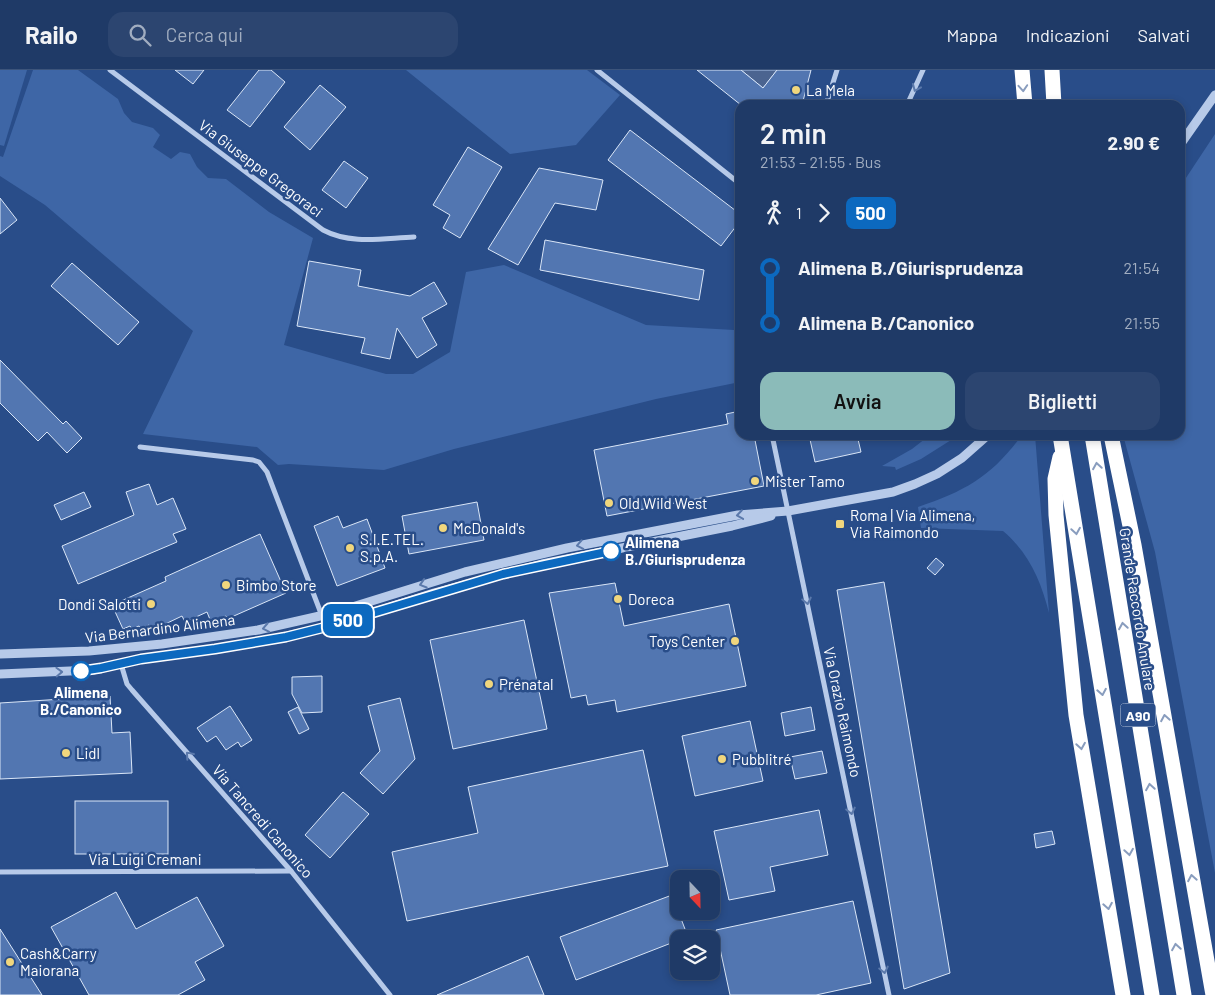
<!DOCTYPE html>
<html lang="it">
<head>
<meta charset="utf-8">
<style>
	:root { --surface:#1f3a67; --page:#2c4570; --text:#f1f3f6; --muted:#a1adc0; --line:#3c547b; --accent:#8bbbb9 }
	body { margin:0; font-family:Barlow,sans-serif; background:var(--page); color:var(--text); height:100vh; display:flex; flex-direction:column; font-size:19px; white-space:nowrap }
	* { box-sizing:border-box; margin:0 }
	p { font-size:16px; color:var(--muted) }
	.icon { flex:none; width:28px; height:28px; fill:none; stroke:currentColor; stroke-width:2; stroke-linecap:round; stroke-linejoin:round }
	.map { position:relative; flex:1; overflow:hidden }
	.sheet { position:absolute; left:735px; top:30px; width:450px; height:340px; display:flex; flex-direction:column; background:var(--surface); border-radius:15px; box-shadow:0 2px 8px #0003,0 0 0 1px var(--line) }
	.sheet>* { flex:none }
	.badge { padding:0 10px; border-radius:8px; font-size:18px; line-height:32px }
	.needle { width:32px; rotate:158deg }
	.buttons { position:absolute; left:670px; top:800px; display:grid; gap:10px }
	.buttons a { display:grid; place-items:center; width:50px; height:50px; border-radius:10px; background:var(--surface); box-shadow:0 2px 8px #0003,0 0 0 1px var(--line); font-size:25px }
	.map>.badge { position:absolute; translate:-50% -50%; box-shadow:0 0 0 2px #fff }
	.legs { display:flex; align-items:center; gap:8px; height:55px; padding:0 25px; font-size:16px }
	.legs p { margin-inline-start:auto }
	.head { display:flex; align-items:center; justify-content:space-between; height:85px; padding:0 25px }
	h1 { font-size:28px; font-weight:600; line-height:38px }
	.primary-button { display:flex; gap:10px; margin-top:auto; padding:10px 25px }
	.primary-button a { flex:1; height:58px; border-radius:15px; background:var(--accent); color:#111; font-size:20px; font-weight:600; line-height:58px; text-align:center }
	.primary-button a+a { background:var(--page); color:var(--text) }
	ul { padding:0 25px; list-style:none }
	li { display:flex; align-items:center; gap:18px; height:55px; font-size:19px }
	li i { display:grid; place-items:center; width:8px; height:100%; margin:0 6px; background:currentColor }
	li i::after { content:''; width:12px; height:12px; margin:-6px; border:4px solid; border-radius:50%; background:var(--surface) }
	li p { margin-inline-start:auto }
	li:first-child i { background:linear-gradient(#0000 50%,currentColor 0) }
	li:last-child i { background:linear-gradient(currentColor 50%,#0000 0) }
	header { display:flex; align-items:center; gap:30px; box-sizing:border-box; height:70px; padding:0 25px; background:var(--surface); border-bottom:1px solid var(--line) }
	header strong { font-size:24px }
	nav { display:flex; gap:28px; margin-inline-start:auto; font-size:18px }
	.search { width:350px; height:45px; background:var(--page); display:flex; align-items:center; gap:12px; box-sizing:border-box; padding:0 18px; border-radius:15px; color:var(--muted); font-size:19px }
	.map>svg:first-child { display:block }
</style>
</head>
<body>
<header>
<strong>Railo</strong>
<div class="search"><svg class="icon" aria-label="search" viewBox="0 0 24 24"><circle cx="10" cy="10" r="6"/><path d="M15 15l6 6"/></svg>Cerca qui</div>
<nav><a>Mappa</a><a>Indicazioni</a><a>Salvati</a></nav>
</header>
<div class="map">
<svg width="1215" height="925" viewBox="0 0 1215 925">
	<rect width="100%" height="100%" fill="#294d89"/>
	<g fill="#3e66a6">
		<path d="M0,0H27L4,76L0,75Z"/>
		<path d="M33,0H78L118,29L124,43L132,52L153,58L160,65L153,77L171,89L180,82L190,84L197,97L208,108L226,109L269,142L313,168L284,275L386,304H413L450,282L466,202L504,195L646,255L734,260L735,313L656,329L454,379L384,400L289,394L278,395L257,377L143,364L193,261L45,135L0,106V86L3,87Z"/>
		<path d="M406,0H587L620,25L576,75L510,84Z"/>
		<path d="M1215,64V803L1155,482L1123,365H1180V117Z"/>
		<path d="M930,365H959L921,389L896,400L895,397L882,396L912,379Z"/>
		<path d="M1022,365H1035L1049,543C1041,511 1029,483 1003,461L921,458L918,437C966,421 992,406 1022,365Z"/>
	</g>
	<path fill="#4b6490" stroke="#abc4e9" d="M741,0H777L763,18Z"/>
	<g fill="#5276b1" stroke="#dae6f7">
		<path d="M175,0H204L193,14Z"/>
		<path d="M259,0H271L285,12L250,57L227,40Z"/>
		<path d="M697,0H741L763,18L777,0H811L802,35H741Z"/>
		<path d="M320,15L346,37L310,80L284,57Z"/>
		<path d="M630,60L740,144V151L721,176L608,90Z"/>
		<path d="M468,77L502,97L460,168L443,158L450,145L433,135Z"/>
		<path d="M344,91L368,108L346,138L322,120Z"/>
		<path d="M539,98L603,110L596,140L555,133L518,195L488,179Z"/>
		<path d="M0,128L17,150L0,164Z"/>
		<path d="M545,170L704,200L699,230L540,200Z"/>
		<path d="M309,191L361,200L358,216L410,226L434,212L447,234L422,248L437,275L417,288L397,258L390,289L361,283L365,268L297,256Z"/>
		<path d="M72,193L139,252L118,275L51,216Z"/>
		<path d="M0,290L63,354L66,351L82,368L67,383L47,362L38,371L0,333Z"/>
		<path d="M740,341V365H754L764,416L607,446L594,380L728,354L726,344Z"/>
		<path d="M809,365H857L861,382L815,392Z"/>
		<path d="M149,414L157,435L173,428L186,459L173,464L177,472L78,514L62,476L134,445L126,422Z"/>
		<path d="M84,422L91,437L61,450L54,435Z"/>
		<path d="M477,432L484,470L409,484L402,446Z"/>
		<path d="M338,446L343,458L367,449L385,498L337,516L314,456Z"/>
		<path d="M260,464L286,523L227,549L226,546L211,552L207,542L185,552L182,546L159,557L158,554L150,557L149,555L141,559L139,556L132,559L130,556L123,559L112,535L166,511L165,507Z"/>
		<path d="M936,488L944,495L935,505L927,498Z"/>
		<path d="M884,512L950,903L904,919L837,520Z"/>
		<path d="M615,513L624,556L729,534L746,616L617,642L615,630L588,635L586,625L571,628L549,523Z"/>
		<path d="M524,550L547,659L453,679L430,570Z"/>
		<path d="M322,606V642L302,643L292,624V607Z"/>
		<path d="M110,626L112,663L130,662L132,703L0,709V633Z"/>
		<path d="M400,628L415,689L383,724L360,703L380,681L368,636Z"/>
		<path d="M230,636L252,670L241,677L238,672L226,680L216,666L207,672L197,658Z"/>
		<path d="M298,637L309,659L299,664L288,642Z"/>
		<path d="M811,637L815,660L785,666L781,643Z"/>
		<path d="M750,651L763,711L695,726L682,666Z"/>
		<path d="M643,680L668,796L407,851L392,782L478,763L468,717Z"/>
		<path d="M822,681L827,703L795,709L790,687Z"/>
		<path d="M343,722L369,744L330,788L305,765Z"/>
		<rect x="75" y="731" width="93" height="53"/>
		<path d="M819,740L828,785L770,797L775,821L729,830L714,761Z"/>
		<path d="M1052,761L1055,774L1036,778L1034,764Z"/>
		<path d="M116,822L136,859L197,827L224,876L195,892L205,910L178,925H89L51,857Z"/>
		<path d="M672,825L688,867L679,869V870L576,910L560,867Z"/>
		<path d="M853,831L871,913L816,925H730L716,860Z"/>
		<path d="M0,859L42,925H0Z"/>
		<path d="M528,886L544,925H437Z"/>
	</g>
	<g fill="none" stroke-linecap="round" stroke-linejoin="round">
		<g stroke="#b7cae9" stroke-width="5">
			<path d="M110,0L323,160C351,175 384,168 414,167"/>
			<path d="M597,0L740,114"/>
			<path d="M826,35L837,0"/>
			<path d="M907,35L923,0"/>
			<path d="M772,365L889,925"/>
			<path d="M140,377L253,390L259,392L267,402L322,546"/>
			<path d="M121,594L127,614L132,620L291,801L390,925"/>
			<path d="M0,802L291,801"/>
		</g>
		<g stroke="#b7cae9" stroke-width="9">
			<path d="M1180,75L1215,25"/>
			<path d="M0,584L89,581L162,574L258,560L333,543L465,502L567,478L738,445L788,441L893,422L915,414L937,404L962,388L988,365"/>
			<path d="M0,604L93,600L141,589L215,579L270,570L331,556L434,523L542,494L732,456L771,446"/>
		</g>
		<g stroke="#fff" stroke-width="15">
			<path d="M1022,0L1025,35"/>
			<path d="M1052,0L1054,35"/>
			<path d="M1060,365L1152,925"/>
			<path d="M1092,365L1184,925"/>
			<path d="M1111,365L1134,475L1213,925"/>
			<path d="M1060,387L1055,409L1056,445L1076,645L1123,925"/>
		</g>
	</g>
	<defs><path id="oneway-chevron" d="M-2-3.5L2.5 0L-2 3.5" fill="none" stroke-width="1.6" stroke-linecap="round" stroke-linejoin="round" transform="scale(1.25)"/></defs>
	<g stroke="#5b79ab">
		<use href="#oneway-chevron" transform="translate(916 18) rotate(113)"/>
		<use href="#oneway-chevron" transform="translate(740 445) rotate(172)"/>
		<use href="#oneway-chevron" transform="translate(580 475) rotate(169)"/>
		<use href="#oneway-chevron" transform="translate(423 514) rotate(163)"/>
		<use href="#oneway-chevron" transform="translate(807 531) rotate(78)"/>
		<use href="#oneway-chevron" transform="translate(266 558) rotate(169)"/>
		<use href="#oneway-chevron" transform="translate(59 602) rotate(-2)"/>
		<use href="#oneway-chevron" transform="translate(189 685) rotate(-131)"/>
		<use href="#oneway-chevron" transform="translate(851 741) rotate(78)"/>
		<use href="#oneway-chevron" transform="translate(884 900) rotate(78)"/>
	</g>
	<g stroke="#899dbe">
		<use href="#oneway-chevron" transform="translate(1023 18) rotate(86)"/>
		<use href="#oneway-chevron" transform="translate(1097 396) rotate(-99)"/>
		<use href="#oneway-chevron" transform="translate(1076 461) rotate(81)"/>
		<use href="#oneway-chevron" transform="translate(1123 556) rotate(-99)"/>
		<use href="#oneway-chevron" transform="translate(1102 622) rotate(80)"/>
		<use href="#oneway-chevron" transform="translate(1165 648) rotate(-100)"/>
		<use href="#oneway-chevron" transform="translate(1081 676) rotate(81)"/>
		<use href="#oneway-chevron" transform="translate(1150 717) rotate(-99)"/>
		<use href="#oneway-chevron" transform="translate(1129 782) rotate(81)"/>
		<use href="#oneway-chevron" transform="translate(1192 808) rotate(-100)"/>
		<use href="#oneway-chevron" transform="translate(1108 836) rotate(80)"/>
		<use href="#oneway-chevron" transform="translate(1176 877) rotate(-99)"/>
	</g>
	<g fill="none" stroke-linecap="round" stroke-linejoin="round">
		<g stroke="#fff" stroke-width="11">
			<path id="line-1" d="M81,601L101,598L141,589L215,579L286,567L326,557L503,504L611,481"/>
		</g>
		<use href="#line-1" stroke="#0c69bf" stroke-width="8"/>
	</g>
	<g fill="#f0d67d" stroke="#294d89" stroke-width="2">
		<circle cx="796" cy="20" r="5"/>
		<circle cx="755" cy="411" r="5"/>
		<circle cx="609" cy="433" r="5"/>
		<rect x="835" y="449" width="10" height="10" rx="2.5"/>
		<circle cx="443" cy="458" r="5"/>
		<circle cx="350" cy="478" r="5"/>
		<circle cx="226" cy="515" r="5"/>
		<circle cx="618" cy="529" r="5"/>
		<circle cx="151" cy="534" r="5"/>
		<circle cx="735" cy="571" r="5"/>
		<circle cx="489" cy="614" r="5"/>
		<circle cx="66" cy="683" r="5"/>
		<circle cx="722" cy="689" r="5"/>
		<circle cx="10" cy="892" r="5"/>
	</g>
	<g fill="#fff" stroke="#0c69bf" stroke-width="2.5">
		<circle cx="611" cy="481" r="9"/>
		<circle cx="81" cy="601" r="9"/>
	</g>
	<g text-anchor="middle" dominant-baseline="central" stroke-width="5" stroke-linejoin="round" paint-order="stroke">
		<rect fill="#294d89" stroke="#bfcadc" stroke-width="1" x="1120.5" y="633.5" width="35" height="23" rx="4"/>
		<g font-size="14" font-weight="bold" fill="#fff">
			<text x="1138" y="645">A90</text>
		</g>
		<g font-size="15" fill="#fff" stroke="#294d89" text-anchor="start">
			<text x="806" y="20">La Mela</text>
			<text x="765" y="411">Mister Tamo</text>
			<text x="619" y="433">Old Wild West</text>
			<text x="850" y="445">Roma | Via Alimena,<tspan x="850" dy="17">Via Raimondo</tspan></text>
			<text x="453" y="458">McDonald's</text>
			<text x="360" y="469">S.I.E.TEL.<tspan x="360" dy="17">S.p.A.</tspan></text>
			<text x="236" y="515">Bimbo Store</text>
			<text x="628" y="529">Doreca</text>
			<text x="141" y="534" text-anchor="end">Dondi Salotti</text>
			<text x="725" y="571" text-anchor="end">Toys Center</text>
			<text x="499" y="614">Prénatal</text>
			<text x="76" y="683">Lidl</text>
			<text x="732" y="689">Pubblitré</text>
			<text x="20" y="883">Cash&amp;Carry<tspan x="20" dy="17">Maiorana</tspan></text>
		</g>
		<g font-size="15" fill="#fff" stroke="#294d89">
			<text transform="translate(261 98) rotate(37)">Via Giuseppe Gregoraci</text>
			<text transform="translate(1138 539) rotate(81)">Grande Raccordo Anulare</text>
			<text transform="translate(160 558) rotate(-7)">Via Bernardino Alimena</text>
			<text transform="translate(843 642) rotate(78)">Via Orazio Raimondo</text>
			<text transform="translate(263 751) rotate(49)">Via Tancredi Canonico</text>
			<text x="145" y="789">Via Luigi Cremani</text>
		</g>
		<g font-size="15" font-weight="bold" fill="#fff" stroke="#294d89" text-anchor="start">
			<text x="625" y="472">Alimena<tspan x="625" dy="17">B./Giurisprudenza</tspan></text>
			<text x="81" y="622" text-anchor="middle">Alimena<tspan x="81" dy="17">B./Canonico</tspan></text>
		</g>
	</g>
</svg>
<div class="buttons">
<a><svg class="needle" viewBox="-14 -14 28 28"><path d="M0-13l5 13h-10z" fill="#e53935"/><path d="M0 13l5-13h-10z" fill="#a1adc0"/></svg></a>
<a><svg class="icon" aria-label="layers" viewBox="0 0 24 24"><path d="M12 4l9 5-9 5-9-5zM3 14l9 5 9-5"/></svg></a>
</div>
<b class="badge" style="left:348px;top:550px;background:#0c69bf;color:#fff">500</b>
<section class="sheet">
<div class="head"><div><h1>2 min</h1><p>21:53 – 21:55 · Bus</p></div><b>2.90 €</b></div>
<div class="legs"><svg class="icon" aria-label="walk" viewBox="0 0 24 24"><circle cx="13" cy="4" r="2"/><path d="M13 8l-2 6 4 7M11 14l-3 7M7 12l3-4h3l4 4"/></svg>1<svg class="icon" aria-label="forward" viewBox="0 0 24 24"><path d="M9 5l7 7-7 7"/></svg><b class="badge" style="background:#0c69bf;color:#fff">500</b></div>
<ul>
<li><i style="color:#0c69bf"></i><b>Alimena B./Giurisprudenza</b><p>21:54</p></li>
<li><i style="color:#0c69bf"></i><b>Alimena B./Canonico</b><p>21:55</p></li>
</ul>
<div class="primary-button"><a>Avvia</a><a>Biglietti</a></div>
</section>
</div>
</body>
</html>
